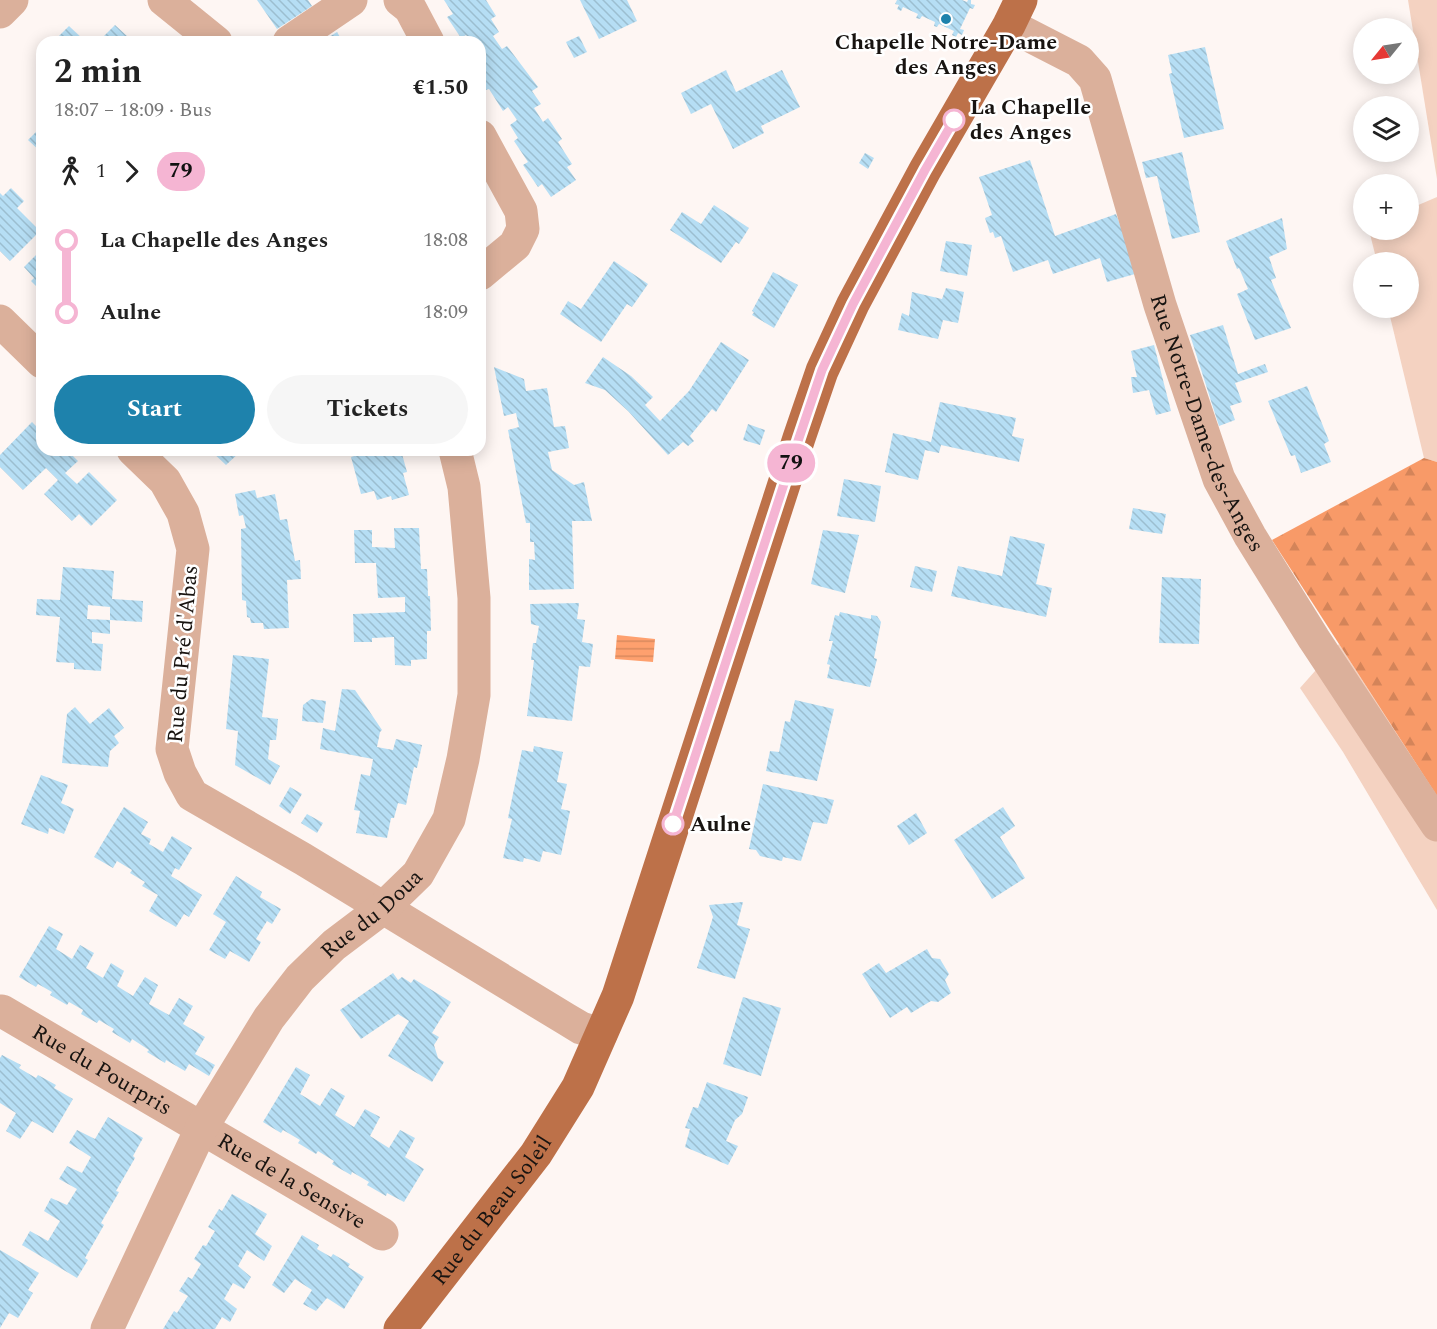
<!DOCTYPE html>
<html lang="en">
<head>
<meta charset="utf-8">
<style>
	:root { --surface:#fff; --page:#f6f6f6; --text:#222; --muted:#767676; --accent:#1e82ac }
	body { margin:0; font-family:Spectral,serif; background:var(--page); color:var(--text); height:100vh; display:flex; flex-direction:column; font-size:22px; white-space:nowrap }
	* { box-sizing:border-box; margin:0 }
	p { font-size:20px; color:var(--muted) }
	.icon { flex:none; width:33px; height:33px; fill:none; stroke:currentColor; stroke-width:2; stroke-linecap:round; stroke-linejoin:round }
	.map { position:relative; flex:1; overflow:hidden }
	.details { position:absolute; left:36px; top:36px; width:450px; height:420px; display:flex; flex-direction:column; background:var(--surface); border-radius:18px; box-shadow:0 3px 15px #0003 }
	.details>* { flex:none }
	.badge { padding:0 12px; border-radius:20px; font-size:21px; line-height:39px }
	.needle { width:39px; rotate:240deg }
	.fabs { position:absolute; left:1353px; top:18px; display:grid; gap:12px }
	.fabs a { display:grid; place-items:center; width:66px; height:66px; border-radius:50%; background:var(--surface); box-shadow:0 3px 15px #0003; font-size:30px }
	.map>.badge { position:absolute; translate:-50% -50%; box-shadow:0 0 0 3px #fff }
	.legs { display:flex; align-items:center; gap:9px; height:66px; padding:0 18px; font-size:20px }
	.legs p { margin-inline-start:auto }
	.head { display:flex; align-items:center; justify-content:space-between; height:102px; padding:0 18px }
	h1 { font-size:33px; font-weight:700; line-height:45px }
	.action { display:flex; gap:12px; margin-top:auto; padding:12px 18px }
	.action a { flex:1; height:69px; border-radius:36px; background:var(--accent); color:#fff; font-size:24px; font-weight:700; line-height:69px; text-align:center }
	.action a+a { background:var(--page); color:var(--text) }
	ul { padding:0 18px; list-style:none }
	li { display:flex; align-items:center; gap:21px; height:72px; font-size:22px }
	li i { display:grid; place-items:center; width:9px; height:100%; margin:0 8px; background:currentColor }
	li i::after { content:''; width:15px; height:15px; margin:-8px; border:4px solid; border-radius:50%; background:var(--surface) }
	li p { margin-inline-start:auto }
	li:first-child i { background:linear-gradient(#0000 50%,currentColor 0) }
	li:last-child i { background:linear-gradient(currentColor 50%,#0000 0) }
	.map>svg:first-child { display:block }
</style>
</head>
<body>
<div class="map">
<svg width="1437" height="1329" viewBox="0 0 1437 1329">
	<defs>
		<pattern id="forest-firs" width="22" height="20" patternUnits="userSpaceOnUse" patternTransform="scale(1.5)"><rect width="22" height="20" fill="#f89a68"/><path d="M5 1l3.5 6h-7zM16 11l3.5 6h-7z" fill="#d48459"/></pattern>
		<pattern id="water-rules" width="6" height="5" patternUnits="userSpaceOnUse" patternTransform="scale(1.5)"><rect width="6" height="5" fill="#fea06e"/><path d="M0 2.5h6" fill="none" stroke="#d9895e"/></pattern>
		<pattern id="building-back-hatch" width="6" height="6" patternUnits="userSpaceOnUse" patternTransform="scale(1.5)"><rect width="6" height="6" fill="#b6def4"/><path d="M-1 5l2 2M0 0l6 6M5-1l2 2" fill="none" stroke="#9cbed0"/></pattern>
	</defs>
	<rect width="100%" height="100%" fill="#fef6f3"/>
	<g fill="#f4d2c1">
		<path d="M1408,0H1437V179Z"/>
		<path d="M1437,197V462L1424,458L1388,308H1408V262H1377L1369,230H1408L1409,209Z"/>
		<path d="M1339,644L1437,796V910L1343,752L1300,688Z"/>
	</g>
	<path fill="url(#forest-firs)" d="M1424,458L1437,462V796L1272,540Z"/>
	<path fill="url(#water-rules)" d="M617,635L655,639L653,662L615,659Z"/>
	<g fill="url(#building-back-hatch)">
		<path d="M257,0H308L312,6L277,29Z"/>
		<path d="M444,0H486L496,16L491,19L499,32L493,36L502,49L507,46L538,87L532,91L541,104L534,108L543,122L548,118L562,139L558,142L572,164L567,167L576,180L551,197L542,184L538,187L523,165L528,162L514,141L518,138L510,125L517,120L508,107L503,111L489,89L486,90L480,81V42H471L466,35L461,38L447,17L453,14Z"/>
		<path d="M580,0H627L637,21L599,39Z"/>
		<path d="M897,0H962L967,2L968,0H971V4L975,5L973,9L970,8L960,29L964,30L962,35L958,33L956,37L952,35L954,31L939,24L937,27L934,26L935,22L922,16L920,19L916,18L918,14L903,7L901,11L897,9L899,5L895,4Z"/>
		<path d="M115,25L128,37L134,42H98Z"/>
		<path d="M69,26L86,42H53Z"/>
		<path d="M337,32L343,42H321Z"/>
		<path d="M579,36L587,52L574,58L566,42Z"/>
		<path d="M1205,47L1224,129L1184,138L1169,74L1172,73L1168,55Z"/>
		<path d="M726,70L736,92L782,70L800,107L761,126L764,133L733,149L711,104L691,114L681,93Z"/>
		<path d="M41,127L42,128V153L28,140Z"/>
		<path d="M1182,152L1200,232L1172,239L1157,176L1146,178L1142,162Z"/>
		<path d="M865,153L874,158L868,169L859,163Z"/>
		<path d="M1030,160L1055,236L1116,214L1129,248L1135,274L1107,282L1100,258L1053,274L1048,260L1013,272L1001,236L995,238L993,232L990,233L985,218L992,215L979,177Z"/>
		<path d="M11,188L24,201L17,208L40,231L10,261L0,251V193L3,196Z"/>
		<path d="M714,205L749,228L739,244L736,242L721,263L670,230L682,212L701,224Z"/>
		<path d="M1282,218L1287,249L1269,257L1276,278L1271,280L1291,328L1255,340L1237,294L1248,289L1239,268L1237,269L1226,241Z"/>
		<path d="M946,241L972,245L967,276L940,271Z"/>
		<path d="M42,249V292L31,281L34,278L24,267Z"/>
		<path d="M614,261L648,284L632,307L627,304L601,342L560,314L568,301L581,309Z"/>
		<path d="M773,272L798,285L774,328L752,315L754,312L752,311Z"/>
		<path d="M946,288L964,292L958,323L943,320L938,339L898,330L902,313L909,316L912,292L942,299Z"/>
		<path d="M1223,325L1238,374L1265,364L1268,372L1235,383L1242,402L1230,406L1235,420L1219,426L1190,335Z"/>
		<path d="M721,342L749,360L716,412L712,409L690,436L694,441L688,446L683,442L668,455L628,411L605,390L585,383L603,357L631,376L653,397L645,405L660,421L689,391Z"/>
		<path d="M1154,345L1171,411L1156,415L1149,390L1133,393L1131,377H1137L1131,351Z"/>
		<path d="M494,367L524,379L526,391L547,388L554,427L565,426L569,448L548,452L552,470L574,485L584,482L592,521H572L574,589L529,590V559L535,560L534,542H530V523H526L508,430L519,427L516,413L504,416Z"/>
		<path d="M1307,386L1329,441L1324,444L1331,462L1301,473L1295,455L1291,456L1268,401Z"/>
		<path d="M940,402L1016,418L1012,436L1024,439L1019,462L941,445L939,453L925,450L918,480L885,472L893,433L931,442Z"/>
		<path d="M32,422L42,432V450H67L78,461L65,473L77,484L89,472L117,500L91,526L79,514L72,521L44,494L58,480L46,468L23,490L0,467V455Z"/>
		<path d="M748,424L765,430L760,445L743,440Z"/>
		<path d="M210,450H238L240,452L226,465Z"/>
		<path d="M373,450H397L398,454H402L407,472L403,473L409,495L392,500L391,496L377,500L374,491L361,494L351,457Z"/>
		<path d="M844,479L881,486L875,522L837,516Z"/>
		<path d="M255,490L257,498L275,494L280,520L287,519L295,561L300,560L301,579L287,580L289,628L264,629L263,623H251L250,618L247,617L246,601L242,600L241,529L246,528L243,515L239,516L235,494Z"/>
		<path d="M1133,508L1166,514L1162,534L1129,529Z"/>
		<path d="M394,528H419L421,569H427L428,596H430L431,631H427V659L411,660V666L395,665L394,637L372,638V642H354L353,614L405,612V597L378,598L376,563H355L354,530H372V547L395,548Z"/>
		<path d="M823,530L859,535L845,593L811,584Z"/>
		<path d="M1010,536L1045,544L1036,584L1052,588L1046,617L951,596L958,566L1002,576Z"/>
		<path d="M915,566L937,571L932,592L910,587Z"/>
		<path d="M63,567L114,571L112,599L143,601L142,622L110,620V607L88,605L87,619L110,620V634L92,632V643L103,644L101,671L74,669V663L56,662L60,617L36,615L37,599L60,600Z"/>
		<path d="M1162,577L1201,579L1199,644L1159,643Z"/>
		<path d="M579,603L577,619L585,620L582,642L593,644L590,667L579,666L572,721L527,716L534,660H531L533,643H536L539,626L531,624L530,604Z"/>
		<path d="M840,612L871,619V615L877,616L881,622L874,658L877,659L870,687L827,678L830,665L827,664L833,641H829L835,615L839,616Z"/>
		<path d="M233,655L269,659L262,717L278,719L276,740H270L268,759L280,766L270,785L235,765L238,731L226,729Z"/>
		<path d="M342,689L355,690L382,730L380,732L377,747L393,750L396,739L422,745L417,768L414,767L406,805L398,803L394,818H391L387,838L356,833L360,811L354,810L361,774L370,776L373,759L320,749L323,728L335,731Z"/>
		<path d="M311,699L326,701L323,723L302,721L303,705Z"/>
		<path d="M795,700L834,709L817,781L766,771L770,751L779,752L785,721L790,722Z"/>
		<path d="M75,707L90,724L109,708L124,728L114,736L119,743L110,751L108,767L62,763L67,714Z"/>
		<path d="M534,746L563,752L557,782L567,784L561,809L570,811L561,855L543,851L540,862L524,858L523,862L503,858L512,819L508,818L522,750L533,752Z"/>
		<path d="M41,775L68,785L61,803L74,809L64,834L49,828L48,834L21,824Z"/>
		<path d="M763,784L834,800L827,824L813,822L801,861L783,857L782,861L760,856L756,850L749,849Z"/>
		<path d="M290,787L302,794L290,814L279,806Z"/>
		<path d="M124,807L148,822L141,834L151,839L149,844L163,852L172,836L192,848L179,870L175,868L171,876L202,895L189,917L184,914L176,927L149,911L158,895L142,886L145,882L130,873L132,870L117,861L113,868L94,857Z"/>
		<path d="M1003,807L1015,826L1000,837L1025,878L992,899L954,840Z"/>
		<path d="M916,813L927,833L909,845L897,826Z"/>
		<path d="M307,814L323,823L317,833L301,823Z"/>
		<path d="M236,876L262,892L260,897L281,909L272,924L267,921L256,939L261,942L249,962L230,951L225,959L209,950L226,922L213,914Z"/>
		<path d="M743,902L737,925L750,929L735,979L697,968L713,917L709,905Z"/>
		<path d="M49,926L63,934L56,949L72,959L80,945L94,953L86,968L103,978L111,963L124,971L117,986L133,996L145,977L158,985L149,1004L169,1015L179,998L193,1006L183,1024L205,1037L195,1054L215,1065L209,1076L189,1064L185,1071L166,1060L165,1063L147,1052L149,1050L132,1039L130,1043L112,1032L114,1029L99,1020L97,1023L81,1014L83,1010L69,1002L67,1005L50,995L52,992L38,984L36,987L19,977Z"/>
		<path d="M927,949L932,958L940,959L949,974L945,980L951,993L938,1002L931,1001L911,1013L907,1007L890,1018L862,974L879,963L886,973Z"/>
		<path d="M393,973L398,980L402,977L411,983L414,979L451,1002L432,1033L439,1037L434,1045L438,1058L444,1062L432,1082L388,1056L409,1021L398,1014L361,1039L340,1010Z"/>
		<path d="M743,997L781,1008L761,1076L723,1064Z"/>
		<path d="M2,1055L21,1065L19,1068L36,1078L38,1075L56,1085L54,1088L73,1099L53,1133L32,1121L20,1139L6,1131L16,1113L0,1103V1058Z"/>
		<path d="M296,1067L310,1075L300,1094L320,1106L331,1088L345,1096L335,1115L354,1127L365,1109L380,1117L370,1136L389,1148L400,1130L415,1138L405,1157L424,1169L404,1202L387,1193L386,1196L367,1185L369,1182L352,1172L351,1175L332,1164L334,1161L318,1151L316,1154L298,1143L300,1140L283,1130L281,1133L263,1122Z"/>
		<path d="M707,1082L748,1097L742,1114L735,1120L726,1141L738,1146L728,1165L685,1147L690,1129L685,1128L693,1107L698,1108Z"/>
		<path d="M108,1117L143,1138L133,1156L135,1158L116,1191L119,1192L101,1223L104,1225L85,1258L88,1260L77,1278L22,1245L30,1231L48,1241L60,1221L44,1211L51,1198L67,1205L77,1189L59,1179L67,1166L82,1173L91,1157L69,1143L77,1130L95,1139Z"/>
		<path d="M232,1194L267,1214L255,1234L272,1246L264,1261L247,1250L238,1266L251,1277L244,1289L233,1283L224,1299L237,1309L230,1322L222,1317L215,1329H163L174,1311L177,1313L188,1296L179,1291L188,1277L192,1279L201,1264L194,1259L203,1245L206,1246L215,1231L208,1227L219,1209L222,1211Z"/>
		<path d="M302,1235L319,1245L317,1249L331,1257L333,1254L350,1264L348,1267L364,1277L344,1309L327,1298L316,1311L303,1304L312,1290L295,1279L284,1293L272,1285Z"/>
		<path d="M0,1250L39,1273L28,1290L33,1293L18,1318L9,1313L0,1328Z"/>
	</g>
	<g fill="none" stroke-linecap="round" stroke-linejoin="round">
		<g stroke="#dbb09b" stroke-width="33">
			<path d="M164,0L216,42"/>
			<path d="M400,0L410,8L428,42"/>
			<path d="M0,12L12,0"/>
			<path id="s1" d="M1009,25L1079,61L1095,79L1160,305L1219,479L1250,536L1314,639L1437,825"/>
			<path d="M289,42L351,0"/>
			<path d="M480,136L521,211L523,229L515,245L480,274"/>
			<path d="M0,321L42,362"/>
			<path d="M133,450L165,481L183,513L193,549L172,749L180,773L192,795L303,859L566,1019L581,1028L601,1034"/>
			<path id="s2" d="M2,1011L382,1234"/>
			<path id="s3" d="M107,1329L201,1129L269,1018L300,978L334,945L383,908L418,874L449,819L463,759L474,695V598L464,487L455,450"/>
		</g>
		<path stroke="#bd7149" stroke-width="33" id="s4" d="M400,1329L536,1154L578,1087L618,996L799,438L822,371L853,304L925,170L1009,25L1021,0"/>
	</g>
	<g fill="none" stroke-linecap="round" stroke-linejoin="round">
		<g stroke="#fff" stroke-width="14">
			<path id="line-1" d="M673,824L799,438L822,370L853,304L925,170L954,120"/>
		</g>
		<use href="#line-1" stroke="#f5b5d3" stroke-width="9"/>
	</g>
	<circle fill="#1e82ac" stroke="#fff" stroke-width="2" cx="946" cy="19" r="6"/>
	<g fill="#fff" stroke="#f5b5d3" stroke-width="3">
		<circle cx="954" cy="120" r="10"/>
		<circle cx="673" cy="824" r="10"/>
	</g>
	<g text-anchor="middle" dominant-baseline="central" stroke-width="5" stroke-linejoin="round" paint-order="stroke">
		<g font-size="22" font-weight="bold" fill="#181411" stroke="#fff">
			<text x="946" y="42">Chapelle Notre-Dame<tspan x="946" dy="25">des Anges</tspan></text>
		</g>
		<g font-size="22" font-weight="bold" fill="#181411" stroke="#fff" text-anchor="start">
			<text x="970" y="107">La Chapelle<tspan x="970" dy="25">des Anges</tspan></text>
			<text x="690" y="824">Aulne</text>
		</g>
		<g font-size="22" fill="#181411" stroke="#fff">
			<text stroke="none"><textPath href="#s1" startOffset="465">Rue Notre-Dame-des-Anges</textPath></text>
			<text transform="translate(183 654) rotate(-85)">Rue du Pré d'Abas</text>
			<text stroke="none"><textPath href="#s3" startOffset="498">Rue du Doua</textPath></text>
			<text stroke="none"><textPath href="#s2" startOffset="116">Rue du Pourpris</textPath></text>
			<text stroke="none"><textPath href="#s2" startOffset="336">Rue de la Sensive</textPath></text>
			<text stroke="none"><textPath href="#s4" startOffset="150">Rue du Beau Soleil</textPath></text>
		</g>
	</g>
</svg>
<div class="fabs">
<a><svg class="needle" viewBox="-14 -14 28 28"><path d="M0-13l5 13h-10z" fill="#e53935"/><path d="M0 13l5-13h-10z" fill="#767676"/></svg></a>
<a><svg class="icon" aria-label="layers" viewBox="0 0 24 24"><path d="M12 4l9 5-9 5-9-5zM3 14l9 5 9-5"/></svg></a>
<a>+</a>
<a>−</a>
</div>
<b class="badge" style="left:791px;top:463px;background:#f5b5d3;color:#111">79</b>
<section class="details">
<div class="head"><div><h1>2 min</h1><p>18:07 – 18:09 · Bus</p></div><b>€1.50</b></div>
<div class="legs"><svg class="icon" aria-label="walk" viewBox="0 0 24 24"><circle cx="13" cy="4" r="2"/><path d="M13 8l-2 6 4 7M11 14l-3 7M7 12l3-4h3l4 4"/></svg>1<svg class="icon" aria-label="forward" viewBox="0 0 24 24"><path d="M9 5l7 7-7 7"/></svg><b class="badge" style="background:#f5b5d3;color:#111">79</b></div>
<ul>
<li><i style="color:#f5b5d3"></i><b>La Chapelle des Anges</b><p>18:08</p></li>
<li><i style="color:#f5b5d3"></i><b>Aulne</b><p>18:09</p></li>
</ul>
<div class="action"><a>Start</a><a>Tickets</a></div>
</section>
</div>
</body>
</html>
